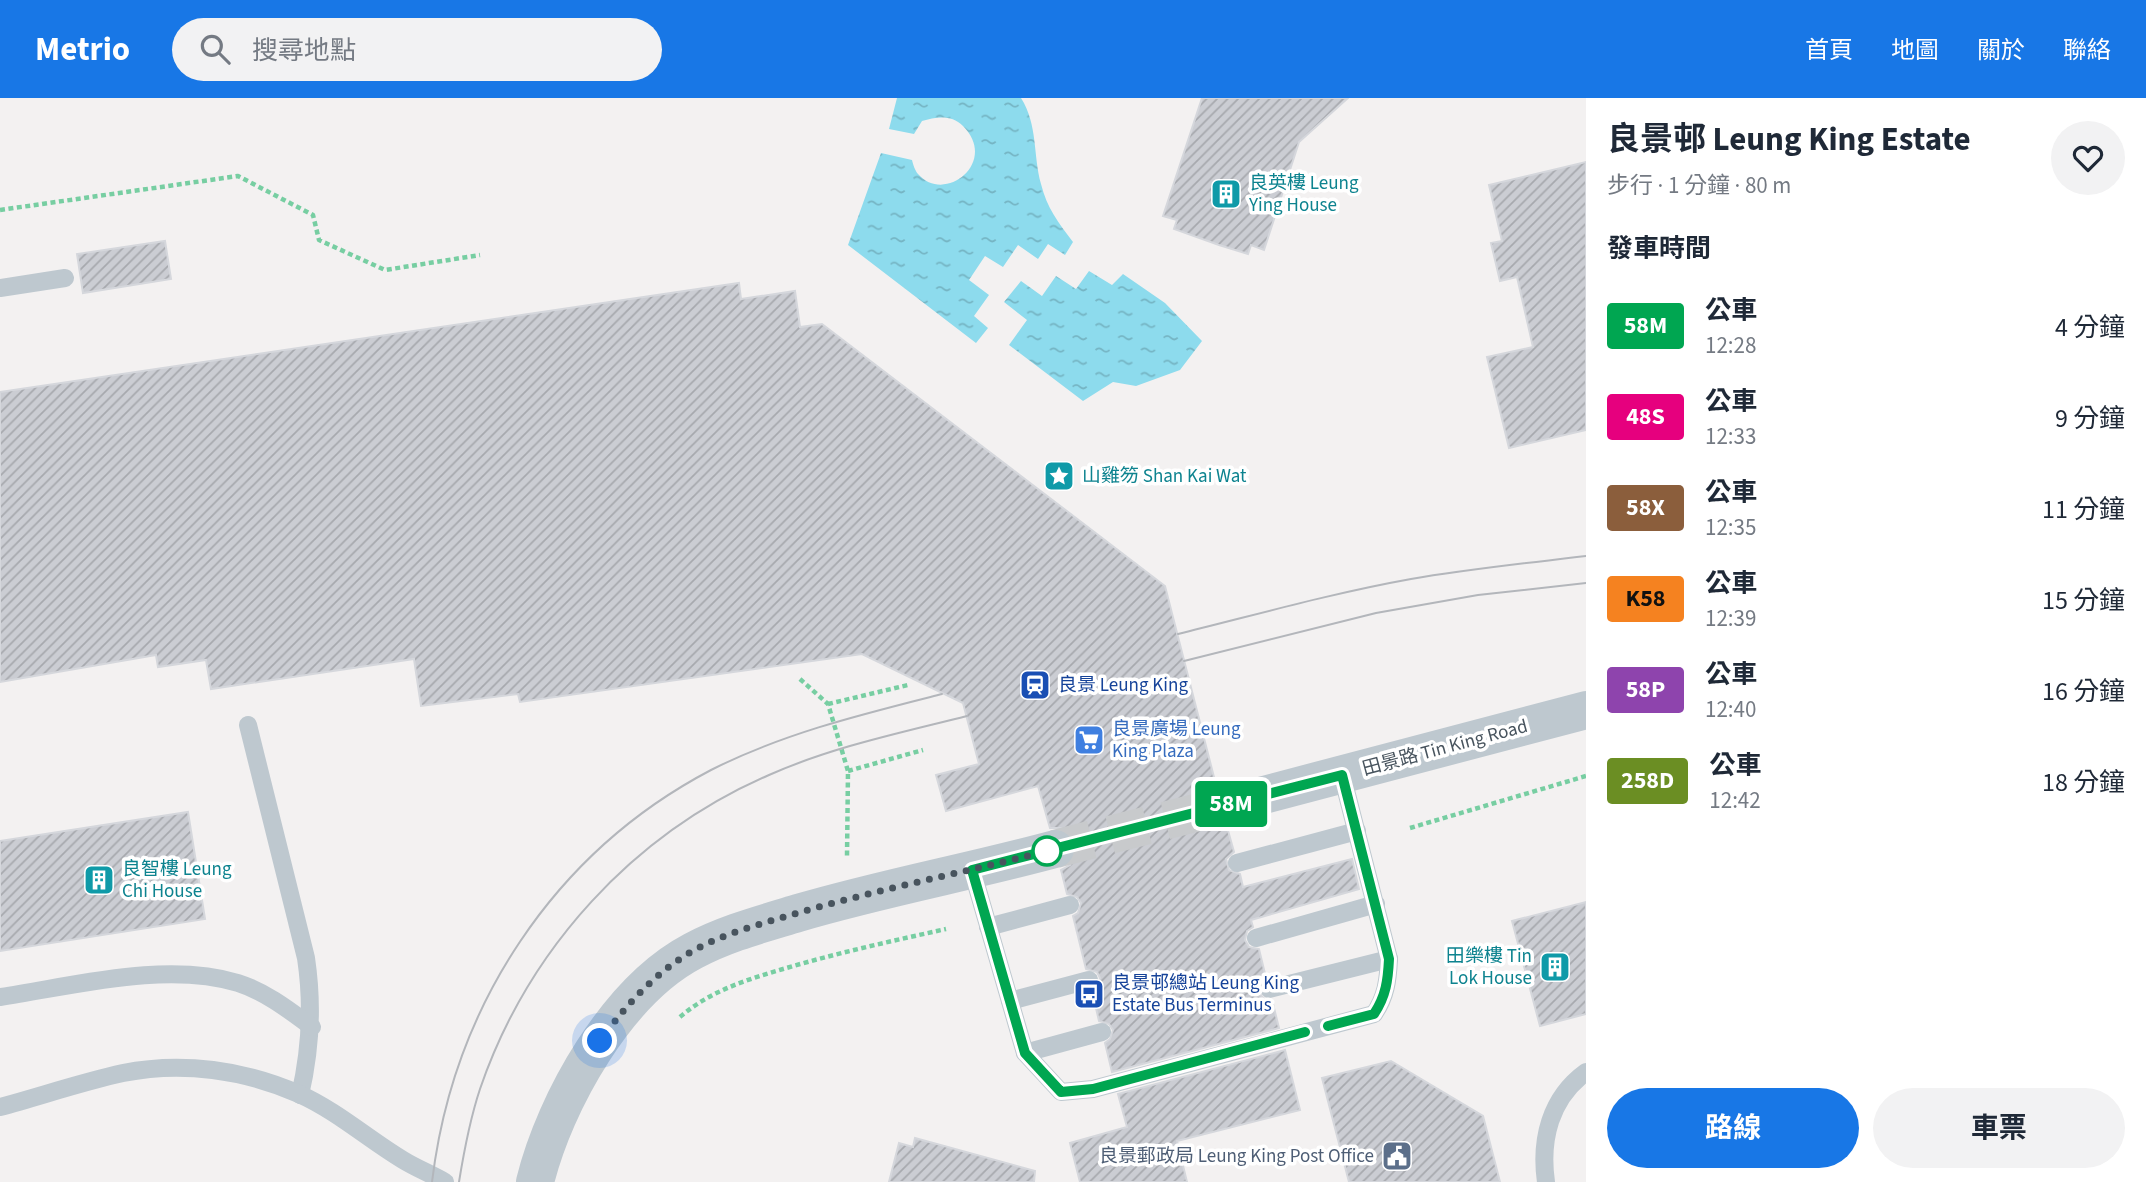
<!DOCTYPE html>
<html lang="zh-TW">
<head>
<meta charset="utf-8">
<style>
	:root { --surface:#fff; --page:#f2f2f3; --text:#1f2937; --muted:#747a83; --accent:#1877e6 }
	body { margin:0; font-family:"Source Sans 3","Noto Sans TC",sans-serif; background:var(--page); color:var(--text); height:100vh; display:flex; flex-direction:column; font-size:26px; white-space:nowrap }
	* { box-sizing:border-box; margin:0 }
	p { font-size:23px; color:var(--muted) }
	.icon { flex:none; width:38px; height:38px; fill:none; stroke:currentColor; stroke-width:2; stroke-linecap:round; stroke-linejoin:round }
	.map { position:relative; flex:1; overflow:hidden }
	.drawer { display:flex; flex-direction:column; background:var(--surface); width:560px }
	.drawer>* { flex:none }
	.badge { padding:0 14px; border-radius:5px; font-size:24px; line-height:46px }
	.you { position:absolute; width:35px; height:35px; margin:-18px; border:5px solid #fff; border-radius:50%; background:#1a73e8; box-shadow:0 0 0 10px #1a73e833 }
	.map>.badge { position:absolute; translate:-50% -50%; box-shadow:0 0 0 4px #fff }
	h2 { padding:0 21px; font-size:26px; line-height:63px }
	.round { display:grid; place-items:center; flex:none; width:74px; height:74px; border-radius:37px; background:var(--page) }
	.overview { display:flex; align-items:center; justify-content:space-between; height:119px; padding:0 21px }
	h1 { font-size:33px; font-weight:700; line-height:52px }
	.cta { display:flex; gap:14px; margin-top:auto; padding:14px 21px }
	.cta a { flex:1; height:80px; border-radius:42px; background:var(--accent); color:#fff; font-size:28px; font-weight:700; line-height:80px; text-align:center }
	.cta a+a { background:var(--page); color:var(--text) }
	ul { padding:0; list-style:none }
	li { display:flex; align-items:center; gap:21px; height:91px; padding:0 21px }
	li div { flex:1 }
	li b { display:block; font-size:26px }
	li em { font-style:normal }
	li .badge { min-width:77px; font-weight:700; text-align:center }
	header { display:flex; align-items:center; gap:42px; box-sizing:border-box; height:98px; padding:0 35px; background:var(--accent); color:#fff }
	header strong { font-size:33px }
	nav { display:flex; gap:38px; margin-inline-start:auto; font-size:24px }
	.search { width:490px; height:63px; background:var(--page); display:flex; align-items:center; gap:18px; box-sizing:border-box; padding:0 24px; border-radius:38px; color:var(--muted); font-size:26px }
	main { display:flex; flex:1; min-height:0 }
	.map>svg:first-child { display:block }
</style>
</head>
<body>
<header>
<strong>Metrio</strong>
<div class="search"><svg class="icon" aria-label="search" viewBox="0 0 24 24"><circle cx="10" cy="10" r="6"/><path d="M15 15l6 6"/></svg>搜尋地點</div>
<nav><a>首頁</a><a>地圖</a><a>關於</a><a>聯絡</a></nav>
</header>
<main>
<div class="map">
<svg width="1586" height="1084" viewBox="0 0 1586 1084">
	<defs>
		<pattern id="water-ripples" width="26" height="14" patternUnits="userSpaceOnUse" patternTransform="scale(1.75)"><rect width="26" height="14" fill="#8ddbed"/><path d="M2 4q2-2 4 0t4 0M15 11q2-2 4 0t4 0" fill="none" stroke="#75b4c3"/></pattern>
		<pattern id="building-hatch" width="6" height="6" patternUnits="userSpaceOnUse" patternTransform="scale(1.75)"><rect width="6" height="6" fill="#cbcdd3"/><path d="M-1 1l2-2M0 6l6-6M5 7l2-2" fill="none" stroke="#a7a9ae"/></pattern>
	</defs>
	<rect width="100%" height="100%" fill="#f3f1f1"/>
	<g fill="url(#water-ripples)">
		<path d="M897,0H1021C1038,27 1033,57 1041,86C1047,110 1058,124 1073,144L1065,157L1048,146L1038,161L1018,147L1003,169L985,158L969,182L989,197L974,218L988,230L976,245L848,147L881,55L912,62C913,66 915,73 918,76C945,107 999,64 963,28C951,16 936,19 922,23L914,36L889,31Z"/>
		<path d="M1089,173L1112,187L1123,176L1165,205L1202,243L1180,272L1136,288L1113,284L1083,303L1009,247L1027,222L1004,204L1021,183L1042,198L1056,178L1076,191Z"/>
	</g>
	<g fill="url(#building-hatch)" stroke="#d5d7dc" stroke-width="2">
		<path d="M1202,0H1348L1299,44L1264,152L1251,147L1248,156L1219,147L1174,131L1177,122L1163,118Z"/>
		<path d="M1586,64V332L1509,350L1487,259L1533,249L1517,179L1500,183L1491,145L1502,143L1489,87Z"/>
		<path d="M165,143L171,181L83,195L77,156Z"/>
		<path d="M739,185L741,201L795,193L800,229L822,226L1165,488L1216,687L1206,693L1201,703V713L1207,724L1217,729H1227L1234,754L1226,761L1229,772L1240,776L1243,789L1352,761L1359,791L1251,822L1253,829L1247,833L1245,842L1249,849L1259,851L1266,880L1258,887V894L1265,902H1272L1279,930L1112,974L1105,945L1110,941L1113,932L1109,926L1099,923L1092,893L1097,890L1100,880L1097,874L1086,871L1073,818L1078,815L1081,805L1077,799L1067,796L1061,772L1070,767L1076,757V746L1071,736L1061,730H1050L1038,688L946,713L936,677L979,666L963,605L862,556L520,604L518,596L421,608L414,561L211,591L206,562L158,569L156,557L0,584V294Z"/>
		<path d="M188,714L205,821L0,853V743Z"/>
		<path d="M1586,804V916L1540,928L1512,823Z"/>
		<path d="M1285,952L1300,1012L1177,1043L1187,1084H1080L1070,1045L1127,1029L1118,996Z"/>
		<path d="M1391,963L1483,1018L1500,1084H1349L1322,980Z"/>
		<path d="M915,1040L1035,1073L1034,1084H889L899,1045L913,1049Z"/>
	</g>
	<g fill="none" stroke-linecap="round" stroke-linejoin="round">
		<path stroke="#c8cacc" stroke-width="38" stroke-dasharray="38 19" stroke-linecap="butt" d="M1055,751L1222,708"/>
		<g stroke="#77cea2" stroke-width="4.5" stroke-dasharray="5 3.5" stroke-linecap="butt">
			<path d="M0,112L238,78L313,117L319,142L385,172L480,157"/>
			<path d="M800,581L828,606L848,673L847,758"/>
			<path d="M828,606L908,587"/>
			<path d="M848,673L923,652"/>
			<path d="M1410,730L1586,678"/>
			<path d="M680,919C710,893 746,882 783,871C837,855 892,843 946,831"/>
		</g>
		<g stroke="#bec8cf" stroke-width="18">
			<path d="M0,190L65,180"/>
			<path d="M248,627L306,860C313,907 311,950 300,997"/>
			<path d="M1237,765L1357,733"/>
			<path d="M972,772L1025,955L1061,994L1093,991L1374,916C1386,899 1388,882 1389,861L1342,677"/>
			<path d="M988,829L1070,807"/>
			<path d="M1256,840L1376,806"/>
			<path d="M1269,891L1389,861"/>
			<path d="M0,899C74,888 166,863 238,885C266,894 289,912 312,929"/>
			<path d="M1010,903L1089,882"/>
			<path d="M1025,955L1102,934"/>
			<path d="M0,1009C41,998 82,984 123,975C182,963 245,972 299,996C337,1013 368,1041 403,1062C416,1070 431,1076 445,1084"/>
			<path d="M1546,1084C1540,1042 1550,1000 1586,974"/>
		</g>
		<g stroke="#bec8cf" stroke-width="38">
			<path d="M1222,708L1586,612"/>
			<path d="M535,1084C555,1003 617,893 693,853C727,835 762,826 798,815C883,790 970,774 1055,751"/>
		</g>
		<g stroke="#b3b6bb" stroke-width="2">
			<path d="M1178,536C1255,517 1333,495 1411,481C1469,471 1528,465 1586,458"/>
			<path d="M1184,563L1376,515L1478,497L1586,485"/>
			<path d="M432,1084C453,909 553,755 711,672C784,635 863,616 942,596"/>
			<path d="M459,1084C464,1053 470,1021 480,991C528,851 633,736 769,677C832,649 900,635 967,618"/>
		</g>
	</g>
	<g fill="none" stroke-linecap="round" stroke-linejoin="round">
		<g stroke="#fff" stroke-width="16">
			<path id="line" d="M1305,934L1093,991L1061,994L1025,955L972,772L1342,677L1389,861C1388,882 1386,898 1374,916L1328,928"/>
		</g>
		<use href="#line" stroke="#00a651" stroke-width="10"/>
		<path stroke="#48545e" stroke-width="7" stroke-dasharray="0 12.6" d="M600,943C624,909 655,875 691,854C722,836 757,827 791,817C878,791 967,774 1055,751L1047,753"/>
	</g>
	<defs>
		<g id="building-square" transform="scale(1.575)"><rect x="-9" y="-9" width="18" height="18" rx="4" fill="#0f9aa8" stroke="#fff"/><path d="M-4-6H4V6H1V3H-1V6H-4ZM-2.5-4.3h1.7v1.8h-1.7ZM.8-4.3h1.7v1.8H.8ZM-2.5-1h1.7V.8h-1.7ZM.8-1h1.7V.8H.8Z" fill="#fff"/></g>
		<g id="sight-square" transform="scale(1.575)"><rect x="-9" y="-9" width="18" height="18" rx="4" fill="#0f9aa8" stroke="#fff"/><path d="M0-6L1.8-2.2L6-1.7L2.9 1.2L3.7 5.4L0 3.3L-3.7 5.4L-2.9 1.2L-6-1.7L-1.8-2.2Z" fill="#fff"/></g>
		<g id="station-square" transform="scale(1.575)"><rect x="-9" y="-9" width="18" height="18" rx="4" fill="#1a4fb4" stroke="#fff"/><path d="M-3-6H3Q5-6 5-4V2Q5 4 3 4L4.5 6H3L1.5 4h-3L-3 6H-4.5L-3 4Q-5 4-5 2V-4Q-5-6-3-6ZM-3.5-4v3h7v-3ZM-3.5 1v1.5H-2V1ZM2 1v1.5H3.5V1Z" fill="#fff"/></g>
		<g id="supermarket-square" transform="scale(1.575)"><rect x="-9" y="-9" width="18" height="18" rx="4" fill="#3f7fe0" stroke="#fff"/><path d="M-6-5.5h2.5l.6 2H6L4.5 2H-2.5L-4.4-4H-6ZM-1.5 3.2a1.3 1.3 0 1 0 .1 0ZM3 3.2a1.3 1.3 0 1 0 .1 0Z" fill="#fff"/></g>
		<g id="bus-square" transform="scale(1.575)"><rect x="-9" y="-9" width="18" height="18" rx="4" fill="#1a4fb4" stroke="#fff"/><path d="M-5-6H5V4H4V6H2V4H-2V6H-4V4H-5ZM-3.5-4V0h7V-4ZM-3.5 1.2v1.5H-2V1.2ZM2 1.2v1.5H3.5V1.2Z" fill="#fff"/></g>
		<g id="civic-square" transform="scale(1.575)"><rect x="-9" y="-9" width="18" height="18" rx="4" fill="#5c6f8a" stroke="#fff"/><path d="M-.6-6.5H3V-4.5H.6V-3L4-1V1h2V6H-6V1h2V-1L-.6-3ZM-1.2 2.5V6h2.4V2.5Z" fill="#fff"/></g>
	</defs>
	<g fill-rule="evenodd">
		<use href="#building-square" x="1226" y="96"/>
		<use href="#sight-square" x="1059" y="378"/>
		<use href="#station-square" x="1035" y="587"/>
		<use href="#supermarket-square" x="1089" y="642"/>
		<use href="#building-square" x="99" y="782"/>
		<use href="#building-square" x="1555" y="869"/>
		<use href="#bus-square" x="1089" y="896"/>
		<use href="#civic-square" x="1397" y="1058"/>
	</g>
	<circle fill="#fff" stroke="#00a651" stroke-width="3.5" cx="1047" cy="753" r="14"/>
	<g text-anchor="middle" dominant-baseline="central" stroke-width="7" stroke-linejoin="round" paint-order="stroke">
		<g font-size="19" fill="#0d838f" stroke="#fff" text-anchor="start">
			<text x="1249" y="85">良英樓 Leung<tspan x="1249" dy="22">Ying House</tspan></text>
			<text x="1082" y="378">山雞笏 Shan Kai Wat</text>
			<text x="122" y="771">良智樓 Leung<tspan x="122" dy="22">Chi House</tspan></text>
			<text x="1532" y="858" text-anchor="end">田樂樓 Tin<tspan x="1532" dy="22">Lok House</tspan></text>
		</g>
		<g font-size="19" fill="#164399" stroke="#fff" text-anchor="start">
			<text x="1058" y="587">良景 Leung King</text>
			<text x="1112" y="885">良景邨總站 Leung King<tspan x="1112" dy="22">Estate Bus Terminus</tspan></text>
		</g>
		<g font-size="19" fill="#366cbe" stroke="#fff" text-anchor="start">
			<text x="1112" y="631">良景廣場 Leung<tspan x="1112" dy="22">King Plaza</tspan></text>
		</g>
		<g font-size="19" fill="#48545e" stroke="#fff">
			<text transform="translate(1445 650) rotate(-15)">田景路 Tin King Road</text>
		</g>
		<g font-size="19" fill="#4e5e75" stroke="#fff" text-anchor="end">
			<text x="1374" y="1058">良景郵政局 Leung King Post Office</text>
		</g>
	</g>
</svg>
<div class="you" style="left:600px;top:943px"></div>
<b class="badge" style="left:1231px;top:706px;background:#00a651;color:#fff">58M</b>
</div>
<section class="drawer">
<div class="overview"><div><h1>良景邨 Leung King Estate</h1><p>步行 · 1 分鐘 · 80 m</p></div><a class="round"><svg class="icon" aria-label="heart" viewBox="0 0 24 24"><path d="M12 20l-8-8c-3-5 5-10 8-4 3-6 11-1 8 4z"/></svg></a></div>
<h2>發車時間</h2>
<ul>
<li><span class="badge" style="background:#00a651;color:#fff">58M</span><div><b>公車</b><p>12:28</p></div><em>4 分鐘</em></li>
<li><span class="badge" style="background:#e6007e;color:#fff">48S</span><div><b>公車</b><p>12:33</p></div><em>9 分鐘</em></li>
<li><span class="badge" style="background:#8b5e3c;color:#fff">58X</span><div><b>公車</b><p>12:35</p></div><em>11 分鐘</em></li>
<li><span class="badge" style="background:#f58220;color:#111">K58</span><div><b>公車</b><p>12:39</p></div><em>15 分鐘</em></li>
<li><span class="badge" style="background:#8e44ad;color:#fff">58P</span><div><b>公車</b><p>12:40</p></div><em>16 分鐘</em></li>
<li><span class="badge" style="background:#6b8e23;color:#fff">258D</span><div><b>公車</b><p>12:42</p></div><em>18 分鐘</em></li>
</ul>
<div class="cta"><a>路線</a><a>車票</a></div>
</section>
</main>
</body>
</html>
